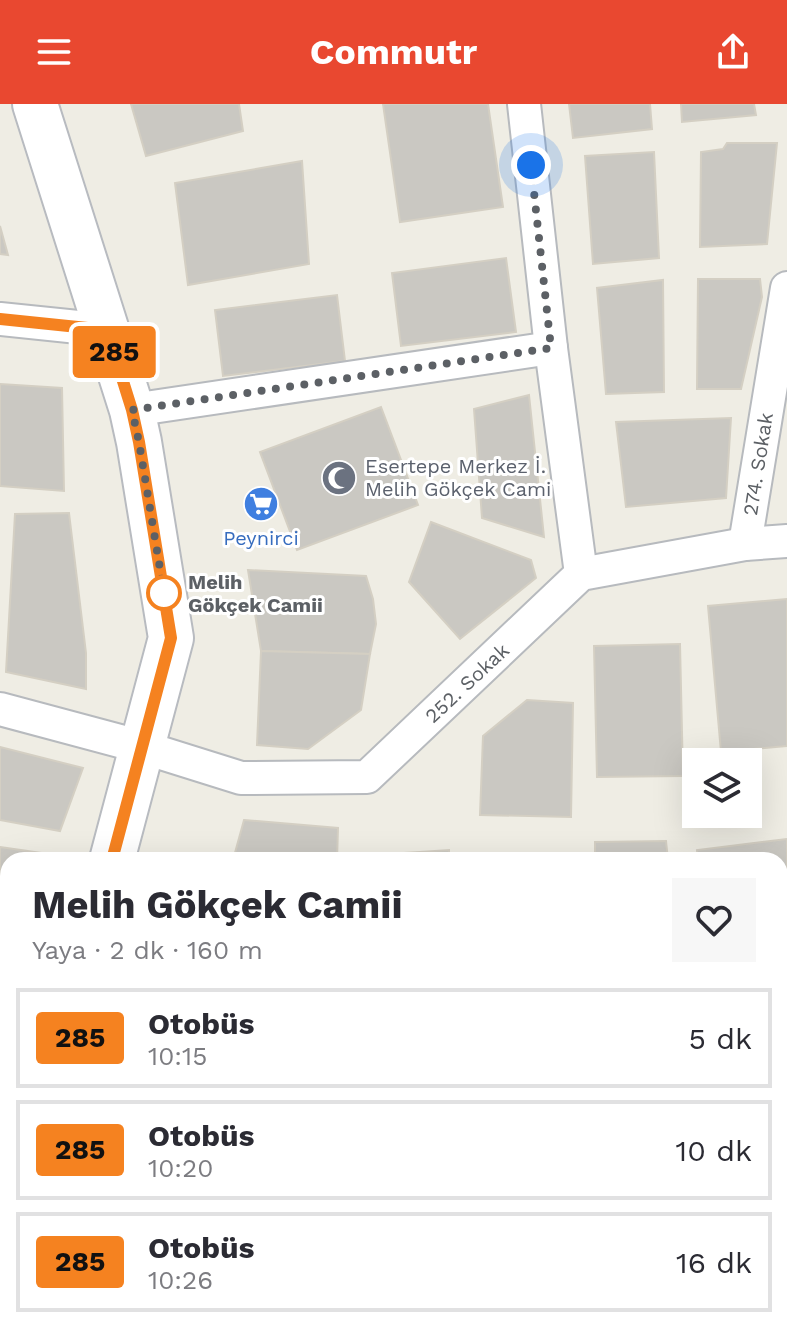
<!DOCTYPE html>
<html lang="tr">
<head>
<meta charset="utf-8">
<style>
	:root { --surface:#fff; --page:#f7f7f7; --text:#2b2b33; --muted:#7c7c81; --line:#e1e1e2; --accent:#e94830 }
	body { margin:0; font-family:"Work Sans",sans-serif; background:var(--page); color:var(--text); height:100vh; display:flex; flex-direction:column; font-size:30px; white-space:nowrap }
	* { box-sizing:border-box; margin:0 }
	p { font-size:26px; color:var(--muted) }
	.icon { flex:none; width:44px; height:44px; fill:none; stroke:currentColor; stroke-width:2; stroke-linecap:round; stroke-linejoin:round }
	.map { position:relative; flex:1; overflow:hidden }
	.side { position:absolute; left:0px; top:748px; width:788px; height:488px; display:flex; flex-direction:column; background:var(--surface); border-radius:24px 24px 0 0; box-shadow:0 8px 32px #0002 }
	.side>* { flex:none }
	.badge { padding:0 16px; border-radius:6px; font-size:28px; line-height:52px }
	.fabs { position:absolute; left:682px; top:644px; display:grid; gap:16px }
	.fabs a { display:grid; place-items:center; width:80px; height:80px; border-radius:0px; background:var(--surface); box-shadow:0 8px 32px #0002; font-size:40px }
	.you { position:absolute; width:40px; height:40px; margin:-20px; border:6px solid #fff; border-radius:50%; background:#1a73e8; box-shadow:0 0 0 12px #1a73e833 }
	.map>.badge { position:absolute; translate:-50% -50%; box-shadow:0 0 0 4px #fff }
	.round { display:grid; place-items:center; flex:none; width:84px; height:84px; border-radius:0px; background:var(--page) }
	.headline { display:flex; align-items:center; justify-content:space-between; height:136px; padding:0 32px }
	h1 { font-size:38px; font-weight:700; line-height:60px }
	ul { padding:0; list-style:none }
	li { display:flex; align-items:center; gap:24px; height:100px; margin:0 16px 12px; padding:0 16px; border:4px solid var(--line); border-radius:0px }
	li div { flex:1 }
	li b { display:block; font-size:30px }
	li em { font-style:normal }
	li .badge { min-width:88px; font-weight:700; text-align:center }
	header { display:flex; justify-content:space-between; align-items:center; height:104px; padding:0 32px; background:var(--accent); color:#fff; font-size:36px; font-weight:700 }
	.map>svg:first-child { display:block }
</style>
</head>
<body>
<header><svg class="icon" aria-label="menu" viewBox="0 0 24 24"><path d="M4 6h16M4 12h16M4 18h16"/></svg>Commutr<svg class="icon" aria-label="share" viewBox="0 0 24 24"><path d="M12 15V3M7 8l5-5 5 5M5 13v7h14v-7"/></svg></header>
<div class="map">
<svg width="787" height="1236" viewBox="0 0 787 1236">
	<rect width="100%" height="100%" fill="#efede4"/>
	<path fill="#c1e6c3" d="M0,1116L8,1117V1228H144L163,1236H0Z"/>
	<g fill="#cac8c2" stroke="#d4cfc3" stroke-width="2">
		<path d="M131,0H239L243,27L146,52Z"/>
		<path d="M383,0H488L503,103L400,118Z"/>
		<path d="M569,0H650L652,25L573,34Z"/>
		<path d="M681,0H754L756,11L682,18Z"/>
		<path d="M727,39H777L767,140L700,143L701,48L723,45Z"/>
		<path d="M654,48L659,154L593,160L585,52Z"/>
		<path d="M302,57L309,160L188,181L175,79Z"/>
		<path d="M0,122L8,151L0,150Z"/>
		<path d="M506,154L516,228L401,242L392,169Z"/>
		<path d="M698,175H760L762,193L741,285H697Z"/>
		<path d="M663,176L664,288L606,290L597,184Z"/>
		<path d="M337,191L345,257L223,272L215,206Z"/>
		<path d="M0,280L62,284L64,387L0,382Z"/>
		<path d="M529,291L544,433L482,414L474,305Z"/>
		<path d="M381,303L418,401L297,446L260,348Z"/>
		<path d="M731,314L726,394L626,403L616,318Z"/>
		<path d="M69,409L86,549V585L6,568L15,410Z"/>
		<path d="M431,418L531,456L536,474L460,535L409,478Z"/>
		<path d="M248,466L366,472L373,495L376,520L370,550L261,547Z"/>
		<path d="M787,495V642L721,648L708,502Z"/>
		<path d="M680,540L683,672L597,673L594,542Z"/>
		<path d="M261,547L370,550L361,606L308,645L257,641Z"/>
		<path d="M527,596L573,599L571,713L480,711L483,632Z"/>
		<path d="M0,643L83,664L60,727L0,716Z"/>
		<path d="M244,716L338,724L337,756H233Z"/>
		<path d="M787,735V862L780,863V756H698L697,746Z"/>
		<path d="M666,737L668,756H595V738Z"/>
		<path d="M0,743L49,750L46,756H8V806L0,809Z"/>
		<path d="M449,746V756H359V752Z"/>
		<path d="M787,955V1031L780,1032V956Z"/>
		<path d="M787,1067V1158H780V1068Z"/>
	</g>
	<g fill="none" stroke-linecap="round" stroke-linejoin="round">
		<g stroke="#b7babe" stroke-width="36">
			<g id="minor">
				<path d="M524,0L551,244L581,470"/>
				<path d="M0,215L107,226"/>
				<path d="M132,306L551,244"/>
				<path d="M745,440L787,184"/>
				<path d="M0,605L142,643L241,674L367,673L581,470L745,440L787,437"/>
				<path d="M780,905L787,904"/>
				<path d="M0,1100H8"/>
				<path d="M780,1193H787"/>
				<path d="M583,1228L584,1236"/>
			</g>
		</g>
		<g stroke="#b8bbc0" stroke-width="48">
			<g id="secondary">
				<path d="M35,0L132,306L139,338L171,534L112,756"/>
				<path d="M0,867H8"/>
			</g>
		</g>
		<use href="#minor" stroke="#fff" stroke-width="32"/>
		<use href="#secondary" stroke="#fff" stroke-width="44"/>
	</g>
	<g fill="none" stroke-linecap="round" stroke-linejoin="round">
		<g stroke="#fff" stroke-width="18">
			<path id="line" d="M0,215L107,226L132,306L139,338L171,534L112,756"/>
		</g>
		<use href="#line" stroke="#f58220" stroke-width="12"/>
		<path stroke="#5c6065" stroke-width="8" stroke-dasharray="0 14.4" d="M164,489L139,338L132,306L551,244L531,61"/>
	</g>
	<defs>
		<g id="mosque-disc" transform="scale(1.8)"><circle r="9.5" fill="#6b7280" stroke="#fff"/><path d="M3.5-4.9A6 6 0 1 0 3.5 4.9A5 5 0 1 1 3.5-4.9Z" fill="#fff"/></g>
		<g id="supermarket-disc" transform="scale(1.8)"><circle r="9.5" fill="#3f7fe0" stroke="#fff"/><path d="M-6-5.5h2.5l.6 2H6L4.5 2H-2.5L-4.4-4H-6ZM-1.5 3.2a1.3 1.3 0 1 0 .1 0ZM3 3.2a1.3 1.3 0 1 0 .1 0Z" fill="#fff"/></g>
	</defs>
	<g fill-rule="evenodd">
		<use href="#mosque-disc" x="339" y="374"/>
		<use href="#supermarket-disc" x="261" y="400"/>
	</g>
	<circle fill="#fff" stroke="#f58220" stroke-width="4" cx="164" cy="489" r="16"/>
	<g text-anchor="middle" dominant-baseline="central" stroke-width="6" stroke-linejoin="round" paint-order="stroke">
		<g font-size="20" fill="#5c6065" stroke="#fff">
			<text transform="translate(758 360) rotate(-81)">274. Sokak</text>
			<text transform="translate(467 579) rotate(-43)">252. Sokak</text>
		</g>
		<g font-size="20" fill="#5b616d" stroke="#fff" text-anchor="start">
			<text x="365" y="362">Esertepe Merkez İ.<tspan x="365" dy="23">Melih Gökçek Cami</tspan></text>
		</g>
		<g font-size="20" fill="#366cbe" stroke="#fff">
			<text x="261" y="434">Peynirci</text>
		</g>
		<g font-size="20" font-weight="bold" fill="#5c6065" stroke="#fff" text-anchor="start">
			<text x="188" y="478">Melih<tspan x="188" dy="23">Gökçek Camii</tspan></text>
		</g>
	</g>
</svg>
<div class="fabs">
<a><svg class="icon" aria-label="layers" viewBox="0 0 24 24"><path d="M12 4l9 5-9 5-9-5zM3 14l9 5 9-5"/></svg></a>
</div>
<div class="you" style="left:531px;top:61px"></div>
<b class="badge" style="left:114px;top:248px;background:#f58220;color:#111">285</b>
<section class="side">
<div class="headline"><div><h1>Melih Gökçek Camii</h1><p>Yaya · 2 dk · 160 m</p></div><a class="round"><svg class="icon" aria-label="heart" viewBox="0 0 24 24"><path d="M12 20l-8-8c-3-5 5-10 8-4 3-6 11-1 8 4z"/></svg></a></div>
<ul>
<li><span class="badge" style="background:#f58220;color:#111">285</span><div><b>Otobüs</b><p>10:15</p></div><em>5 dk</em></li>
<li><span class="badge" style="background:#f58220;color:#111">285</span><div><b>Otobüs</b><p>10:20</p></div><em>10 dk</em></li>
<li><span class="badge" style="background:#f58220;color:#111">285</span><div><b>Otobüs</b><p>10:26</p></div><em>16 dk</em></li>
</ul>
</section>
</div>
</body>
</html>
